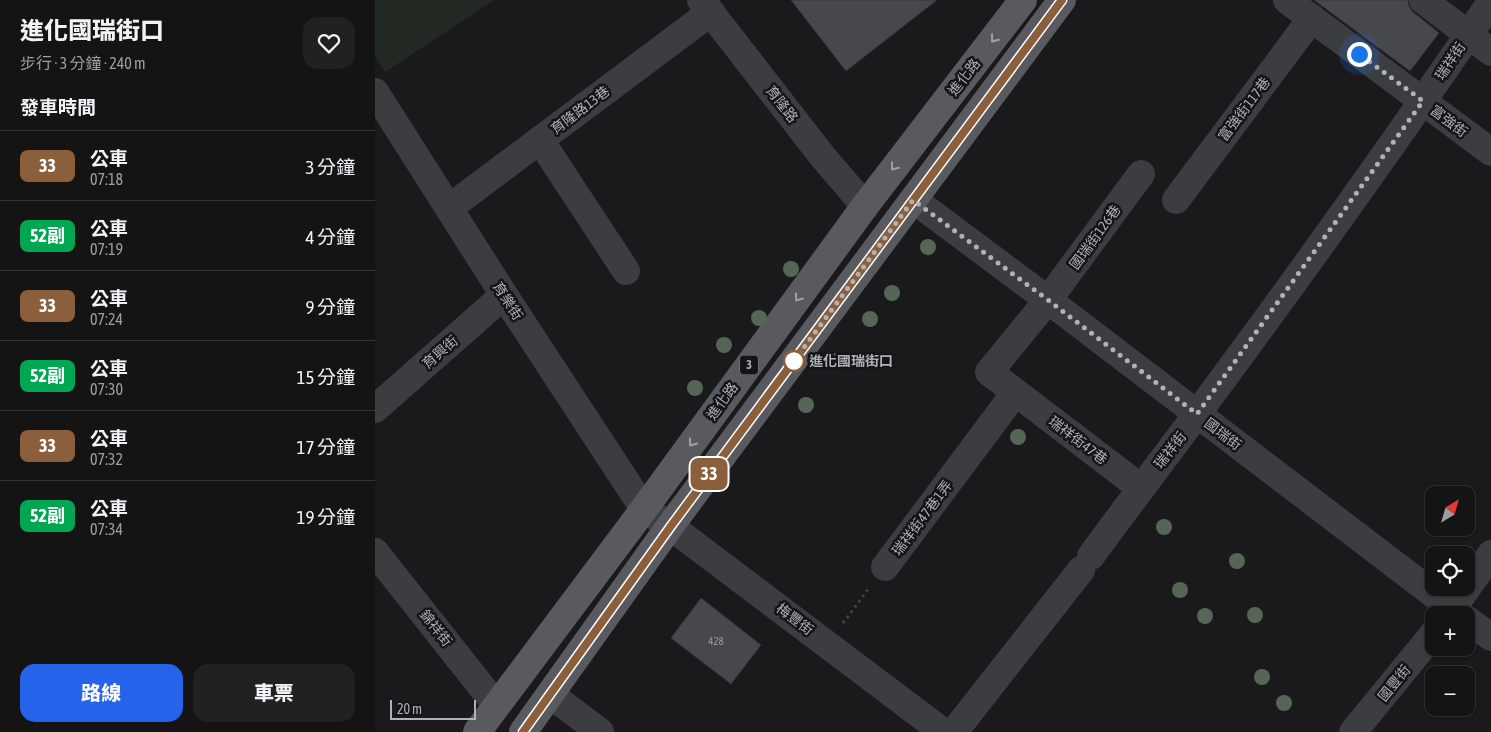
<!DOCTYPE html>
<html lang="zh-TW">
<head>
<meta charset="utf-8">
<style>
	:root { --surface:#141415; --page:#212122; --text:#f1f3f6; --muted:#9d9ea0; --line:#333334; --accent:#2563eb }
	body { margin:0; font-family:"Asap Condensed","Noto Sans TC",sans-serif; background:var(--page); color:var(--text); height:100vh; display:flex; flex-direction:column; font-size:19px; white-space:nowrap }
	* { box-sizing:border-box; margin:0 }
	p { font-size:16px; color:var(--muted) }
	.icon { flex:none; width:28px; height:28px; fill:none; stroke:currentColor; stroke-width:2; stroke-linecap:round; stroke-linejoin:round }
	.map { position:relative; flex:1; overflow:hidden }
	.details { display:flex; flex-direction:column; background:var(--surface); width:375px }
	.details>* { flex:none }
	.badge { padding:0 10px; border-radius:8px; font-size:18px; line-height:32px }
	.needle { width:32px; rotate:37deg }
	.tools { position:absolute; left:1050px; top:486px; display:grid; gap:10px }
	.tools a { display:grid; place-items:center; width:50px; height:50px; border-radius:10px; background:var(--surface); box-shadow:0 1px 4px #0004,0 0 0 1px var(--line); font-size:25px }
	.scale { position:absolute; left:15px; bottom:12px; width:86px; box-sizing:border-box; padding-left:5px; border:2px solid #aeb2bb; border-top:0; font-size:14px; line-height:18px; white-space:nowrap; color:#aeb2bb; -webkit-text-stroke:4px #151517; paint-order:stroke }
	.you { position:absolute; width:25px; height:25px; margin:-12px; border:4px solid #fff; border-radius:50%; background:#1a73e8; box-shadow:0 0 0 8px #1a73e833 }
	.map>.badge { position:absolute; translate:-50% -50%; box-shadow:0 0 0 2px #fff }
	h2 { padding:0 20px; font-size:19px; line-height:45px }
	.round { display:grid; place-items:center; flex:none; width:52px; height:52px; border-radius:15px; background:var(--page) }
	.headline { display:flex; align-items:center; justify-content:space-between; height:85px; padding:0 20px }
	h1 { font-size:24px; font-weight:800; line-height:38px }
	.action { display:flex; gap:10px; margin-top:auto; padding:10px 20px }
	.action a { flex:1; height:58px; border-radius:15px; background:var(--accent); color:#fff; font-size:20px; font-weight:800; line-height:58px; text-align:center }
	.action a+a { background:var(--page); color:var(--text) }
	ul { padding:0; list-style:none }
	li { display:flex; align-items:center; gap:15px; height:70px; padding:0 20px; border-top:1px solid var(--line) }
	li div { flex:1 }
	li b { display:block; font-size:19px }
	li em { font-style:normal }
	li .badge { min-width:55px; font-weight:700; text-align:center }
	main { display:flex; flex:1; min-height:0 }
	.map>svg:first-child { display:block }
</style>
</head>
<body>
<main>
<section class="details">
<div class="headline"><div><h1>進化國瑞街口</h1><p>步行 · 3 分鐘 · 240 m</p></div><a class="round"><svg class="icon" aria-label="heart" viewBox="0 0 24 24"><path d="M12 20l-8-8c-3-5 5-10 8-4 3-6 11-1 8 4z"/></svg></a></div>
<h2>發車時間</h2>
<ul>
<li><span class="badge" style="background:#8b5e3c;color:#fff">33</span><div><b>公車</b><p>07:18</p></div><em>3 分鐘</em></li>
<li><span class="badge" style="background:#00a651;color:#fff">52副</span><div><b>公車</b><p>07:19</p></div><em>4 分鐘</em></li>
<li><span class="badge" style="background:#8b5e3c;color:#fff">33</span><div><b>公車</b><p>07:24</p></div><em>9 分鐘</em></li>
<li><span class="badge" style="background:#00a651;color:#fff">52副</span><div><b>公車</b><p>07:30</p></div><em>15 分鐘</em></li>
<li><span class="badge" style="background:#8b5e3c;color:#fff">33</span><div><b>公車</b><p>07:32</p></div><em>17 分鐘</em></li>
<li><span class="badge" style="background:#00a651;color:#fff">52副</span><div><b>公車</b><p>07:34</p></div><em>19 分鐘</em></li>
</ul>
<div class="action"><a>路線</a><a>車票</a></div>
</section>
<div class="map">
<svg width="1116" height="732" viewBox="0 0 1116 732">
	<rect width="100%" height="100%" fill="#1a1a1c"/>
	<path fill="#222a23" d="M0,0H119L10,72L0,56Z"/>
	<g fill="#47484c" stroke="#343538">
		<path d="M416,0H562L471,71Z"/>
		<path d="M939,0H1033L1034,6L1038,12L1064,33L1035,71Z"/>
		<path d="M326,598L386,645L356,684L296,638Z"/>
	</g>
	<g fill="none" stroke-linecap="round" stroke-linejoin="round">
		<path stroke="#424448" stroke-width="3" stroke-dasharray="2.5 4" stroke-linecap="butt" d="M468,623L494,588"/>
		<g stroke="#3c3d41" stroke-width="28">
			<path d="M326,0L448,157L490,206"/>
			<path d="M912,0L1116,152"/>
			<path d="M1048,0L1116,52"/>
			<path d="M0,92L129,295L269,509L295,526L568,732"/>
			<path d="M165,140L251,271"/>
			<path d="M539,200L673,300L1086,615"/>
			<path d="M801,200L937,18"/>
			<path d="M74,208L336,12"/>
			<path d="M0,409L129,295"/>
			<path d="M766,488L614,372L673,300L766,174"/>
			<path d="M0,552L121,705"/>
			<path d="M716,556C751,508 787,461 822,414C923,278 1021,141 1116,2"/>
			<path d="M510,567L640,393"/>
			<path d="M1073,615L1116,554"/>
			<path d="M1091,619L1116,637"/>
			<path d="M176,695L225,732"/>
			<path d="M579,732L706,570"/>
			<path d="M978,732L1059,633"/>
		</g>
		<g stroke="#585a60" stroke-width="28">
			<path d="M102,732L269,509L490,206L648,0"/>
			<path d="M148,732L295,526L687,0"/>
		</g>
	</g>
	<g fill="#556657">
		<circle cx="553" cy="247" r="8"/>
		<circle cx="416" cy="269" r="8"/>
		<circle cx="517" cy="293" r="8"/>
		<circle cx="384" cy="318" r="8"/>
		<circle cx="495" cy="319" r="8"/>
		<circle cx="349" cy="345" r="8"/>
		<circle cx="462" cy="361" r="8"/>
		<circle cx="320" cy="388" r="8"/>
		<circle cx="431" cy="405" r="8"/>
		<circle cx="643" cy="437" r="8"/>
		<circle cx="789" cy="527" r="8"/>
		<circle cx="862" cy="561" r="8"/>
		<circle cx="805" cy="590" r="8"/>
		<circle cx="880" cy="615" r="8"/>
		<circle cx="830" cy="616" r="8"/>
		<circle cx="887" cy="677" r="8"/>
		<circle cx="909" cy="703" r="8"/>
	</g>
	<defs><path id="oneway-chevron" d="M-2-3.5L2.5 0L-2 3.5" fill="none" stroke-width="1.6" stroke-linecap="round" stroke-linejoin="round" transform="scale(1.25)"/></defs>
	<g stroke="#9da0a9">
		<use href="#oneway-chevron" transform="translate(619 39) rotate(128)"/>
		<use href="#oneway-chevron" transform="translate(519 167) rotate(128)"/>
		<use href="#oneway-chevron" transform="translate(423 298) rotate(126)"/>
		<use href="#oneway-chevron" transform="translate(317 443) rotate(126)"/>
	</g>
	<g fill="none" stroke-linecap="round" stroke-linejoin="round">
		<g stroke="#fff" stroke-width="11">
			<path id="line" d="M148,732L296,526L687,0"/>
		</g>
		<use href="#line" stroke="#8b5e3c" stroke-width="8"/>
		<path stroke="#aeb2bb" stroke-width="5" stroke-dasharray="0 9" d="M419,361L538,200L673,300L822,414L1048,101L984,54"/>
	</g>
	<circle fill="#fff" stroke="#8b5e3c" stroke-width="2.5" cx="419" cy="361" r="10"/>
	<g text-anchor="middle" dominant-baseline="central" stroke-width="5" stroke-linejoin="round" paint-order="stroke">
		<g font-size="11" fill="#94989f">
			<text x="341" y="641">428</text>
		</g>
		<rect fill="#151517" stroke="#80838a" stroke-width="1" x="365" y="355.5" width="18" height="19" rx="4"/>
		<g font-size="12" font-weight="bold" fill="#aeb2bb">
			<text x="374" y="365">3</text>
		</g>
		<g font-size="14" fill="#aeb2bb" stroke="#151517">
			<text transform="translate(1075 61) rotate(-56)">瑞祥街</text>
			<text transform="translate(589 77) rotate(-52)">進化路</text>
			<text transform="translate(407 104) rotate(52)">育隆路</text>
			<text transform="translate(869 109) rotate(-53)">富強街117巷</text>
			<text transform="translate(205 110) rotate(-37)">育隆路13巷</text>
			<text transform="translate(1074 121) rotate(37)">富強街</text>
			<text transform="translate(720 237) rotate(-54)">國瑞街126巷</text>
			<text transform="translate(133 301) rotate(57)">育樂街</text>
			<text transform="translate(65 352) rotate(-41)">育興街</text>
			<text transform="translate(347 401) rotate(-54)">進化路</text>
			<text transform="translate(848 434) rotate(37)">國瑞街</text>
			<text transform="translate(703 440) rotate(37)">瑞祥街47巷</text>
			<text transform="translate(795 450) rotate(-52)">瑞祥街</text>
			<text transform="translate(547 518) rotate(-53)">瑞祥街47巷1弄</text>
			<text transform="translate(420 619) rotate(37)">梅豐街</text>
			<text transform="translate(61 628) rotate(51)">錦祥街</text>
			<text transform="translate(1019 683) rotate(-51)">國豐街</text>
		</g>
		<g font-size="14" font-weight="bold" fill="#aeb2bb" stroke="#151517" text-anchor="start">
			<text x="434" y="361">進化國瑞街口</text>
		</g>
	</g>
</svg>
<div class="tools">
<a><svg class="needle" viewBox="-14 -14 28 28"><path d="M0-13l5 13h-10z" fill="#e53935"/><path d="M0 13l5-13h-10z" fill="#9d9ea0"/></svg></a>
<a><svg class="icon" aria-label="locate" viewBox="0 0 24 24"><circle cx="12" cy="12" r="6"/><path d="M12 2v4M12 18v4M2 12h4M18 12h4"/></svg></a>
<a>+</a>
<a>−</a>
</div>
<div class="scale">20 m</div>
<div class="you" style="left:984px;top:54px"></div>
<b class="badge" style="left:334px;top:474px;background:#8b5e3c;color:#fff">33</b>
</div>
</main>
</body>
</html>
